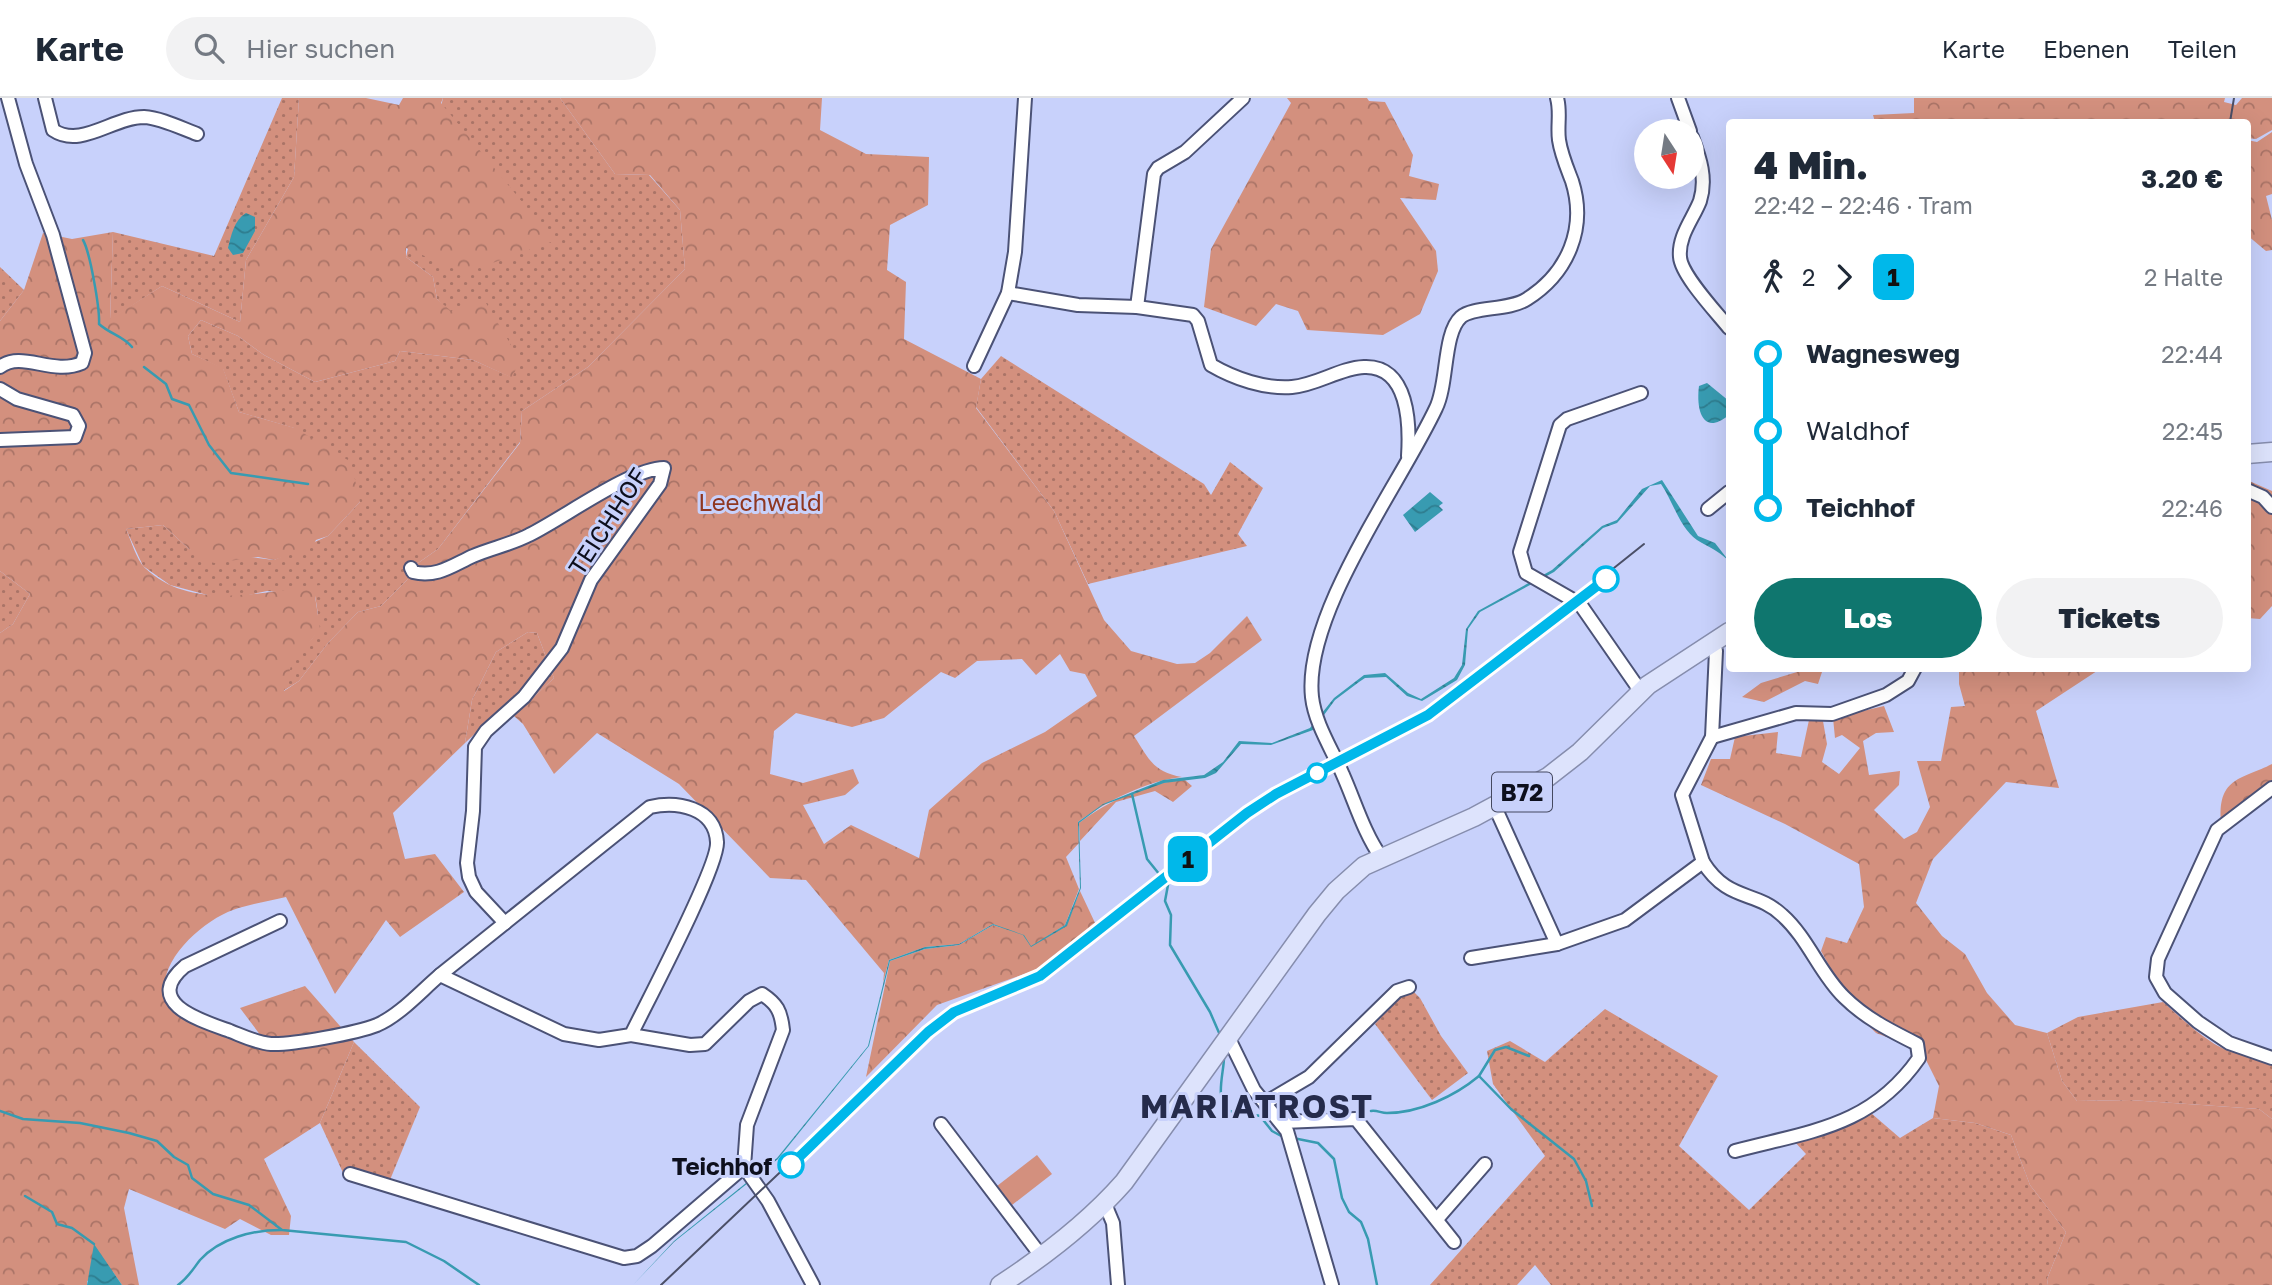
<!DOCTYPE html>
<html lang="de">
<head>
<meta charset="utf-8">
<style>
	:root { --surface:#fff; --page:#f2f2f3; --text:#1f2937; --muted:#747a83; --line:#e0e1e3; --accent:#0f766e }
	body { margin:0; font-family:"Golos Text",sans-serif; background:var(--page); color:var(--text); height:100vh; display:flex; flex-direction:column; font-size:26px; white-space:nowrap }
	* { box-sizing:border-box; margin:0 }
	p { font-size:23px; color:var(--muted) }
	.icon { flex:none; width:38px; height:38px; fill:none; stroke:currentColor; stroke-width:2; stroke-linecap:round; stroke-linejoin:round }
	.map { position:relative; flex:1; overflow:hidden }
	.details { position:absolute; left:1726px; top:21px; width:525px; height:553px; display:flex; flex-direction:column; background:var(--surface); border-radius:7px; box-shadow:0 7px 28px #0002 }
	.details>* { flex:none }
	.badge { padding:0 14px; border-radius:10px; font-size:24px; line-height:46px }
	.needle { width:46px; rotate:168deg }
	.controls { position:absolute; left:1634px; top:21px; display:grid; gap:14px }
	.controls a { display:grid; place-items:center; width:70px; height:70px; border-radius:50%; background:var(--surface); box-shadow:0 7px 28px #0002; font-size:35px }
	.map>.badge { position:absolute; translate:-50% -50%; box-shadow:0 0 0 4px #fff }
	.legs { display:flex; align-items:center; gap:10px; height:77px; padding:0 28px; font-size:23px }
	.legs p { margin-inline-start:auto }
	.summary { display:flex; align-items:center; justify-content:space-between; height:119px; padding:0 28px }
	h1 { font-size:38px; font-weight:800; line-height:52px }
	.action { display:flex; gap:14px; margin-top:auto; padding:14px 28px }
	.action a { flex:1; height:80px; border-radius:42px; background:var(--accent); color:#fff; font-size:28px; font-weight:800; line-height:80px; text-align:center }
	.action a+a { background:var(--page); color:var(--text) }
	ul { padding:0 28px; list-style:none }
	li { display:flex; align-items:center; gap:24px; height:77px; font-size:26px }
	li i { display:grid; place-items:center; width:10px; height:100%; margin:0 9px; background:currentColor }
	li i::after { content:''; width:18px; height:18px; margin:-9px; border:5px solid; border-radius:50%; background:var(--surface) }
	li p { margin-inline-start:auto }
	li:first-child i { background:linear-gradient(#0000 50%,currentColor 0) }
	li:last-child i { background:linear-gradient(currentColor 50%,#0000 0) }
	header { display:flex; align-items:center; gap:42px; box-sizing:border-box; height:98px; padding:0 35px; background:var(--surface); border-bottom:2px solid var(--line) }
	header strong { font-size:33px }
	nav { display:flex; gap:38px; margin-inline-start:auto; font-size:24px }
	.search { width:490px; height:63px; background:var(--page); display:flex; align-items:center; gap:18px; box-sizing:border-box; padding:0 24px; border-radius:38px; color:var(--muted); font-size:26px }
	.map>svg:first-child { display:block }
</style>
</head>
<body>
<header>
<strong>Karte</strong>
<div class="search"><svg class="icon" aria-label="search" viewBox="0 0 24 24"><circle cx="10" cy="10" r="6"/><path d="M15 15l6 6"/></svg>Hier suchen</div>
<nav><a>Karte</a><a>Ebenen</a><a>Teilen</a></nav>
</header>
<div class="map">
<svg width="2272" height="1187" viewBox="0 0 2272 1187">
	<defs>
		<pattern id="green-dots" width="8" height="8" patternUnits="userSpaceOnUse" patternTransform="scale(1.75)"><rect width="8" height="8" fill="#d3907e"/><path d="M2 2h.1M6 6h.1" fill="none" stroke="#aa7467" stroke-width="1.8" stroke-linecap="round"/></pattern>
		<pattern id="forest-crowns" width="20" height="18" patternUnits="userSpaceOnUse" patternTransform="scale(1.75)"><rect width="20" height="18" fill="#d3907e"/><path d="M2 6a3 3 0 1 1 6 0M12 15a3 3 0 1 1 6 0" fill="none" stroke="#aa7467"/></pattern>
		<pattern id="water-waves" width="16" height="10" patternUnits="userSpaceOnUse" patternTransform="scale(1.75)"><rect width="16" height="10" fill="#389bb1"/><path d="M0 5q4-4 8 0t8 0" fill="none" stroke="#2e7d8f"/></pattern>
	</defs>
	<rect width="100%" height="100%" fill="#c8d1fb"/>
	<g fill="url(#green-dots)">
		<path d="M282,0H299L294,79L246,162L240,224L162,188L110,222L113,134L214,158Z"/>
		<path d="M443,0H560L615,76L649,77L680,112L685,171L588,269L522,313L520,344L438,451L411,470L408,481L381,508L358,514L328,545L299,583L283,593C285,585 287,574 291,567C312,534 324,544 315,498L267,493L244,498L215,499L170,487L143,468L126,431L163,427L189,451L274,462L328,438L360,404L294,330L239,314L223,271L192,256L188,238L201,222L238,238L264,257L315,284L395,263L400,253L473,262L511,279L437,201L433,179L406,159Z"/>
		<path d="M0,169L24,192L0,223Z"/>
		<path d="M1001,258L1204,386L1211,397L1230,364L1263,390L1238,436L1247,448L1088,486L1054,413L976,309L981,281Z"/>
		<path d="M0,473L30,496L13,526L0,535Z"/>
		<path d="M528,534L537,535L554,580L514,618L501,611L465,645L472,602L496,554Z"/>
		<path d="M1409,889L1420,900L1441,938L1468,975L1432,1002L1375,926Z"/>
		<path d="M2163,904C2179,918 2213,951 2234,954C2248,956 2258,955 2272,960V1021L2259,1011L2130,1002L2077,1003L2062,983L2047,935L2078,919Z"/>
		<path d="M1605,911L1718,978L1679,1048L1749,1112L1806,1056L1794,1043L1836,1033L1871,1015L1900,1040L1933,1020L1975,1025L2011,1037L2030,1087L2066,1134L2047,1181L2048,1187H1551L1535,1167L1517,1187H1430L1545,1058L1493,986L1487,953L1510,943L1545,964Z"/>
		<path d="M354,944L420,1009L385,1094L345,1079L320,1025Z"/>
	</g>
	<g fill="url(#forest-crowns)" fill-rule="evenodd">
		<path d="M299,0H366L399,7L403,0H443L441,5L554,143L464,175L406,150V159L433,179L437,201L451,213L483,200L520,262L512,280L473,262L400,253L395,263L315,284L264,257L238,238L201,222L188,238L192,256L223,270L239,314L295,330L351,364L360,404L328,438L316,442L312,449L274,462L258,459L214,465L189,451L163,427L126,431C131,442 136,461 145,470C193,515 264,493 321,487L315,498L320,531L291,568L284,593L299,583L328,545L358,514L381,508L408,481L411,470L438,451L520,345L522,313L588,269L685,171L680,112L650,77L615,76L560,0H822L820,32L866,56L929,59L928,107L890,127L887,172L906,184L904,241L981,281L976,310L1054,413L1104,522L1131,553L1177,566L1195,565L1210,555L1247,518L1262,542L1134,638C1149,661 1153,674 1182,679C1146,683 1107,703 1078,724L1079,745L1066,759L1079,791L1065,827L1046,839L1066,828L1080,793L1096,827L1036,872L937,907L866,979L890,863L925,851L959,847L993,827L1002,830L993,826L959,846L925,849L889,862L883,885L884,875L806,782L770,780L679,686L597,635L554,676L523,626L514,618L554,580L537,535L528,534L496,554L472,602L465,645L393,715L405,761L435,756L464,794L400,839L386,822L335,896L286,799C269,803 250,806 233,812C199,824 142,876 174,914C189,931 248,944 270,950L240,910L305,888L354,944L320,1025L264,1061L291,1118L289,1137H271L240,1121L225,1131L129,1091L124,1110L139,1187H122L113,1174L87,1183V1187H0V535L13,526L30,496L0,473V223L24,192L43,135L72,141L113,134L110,221L162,188L240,224L246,162L294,79ZM1060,556L1070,573L1085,576L1097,598L1045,634L982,665L929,712L919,760L851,727L824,746L803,707L845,697L859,685L853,671L803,685L770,676L774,633L796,615L852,629L884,620L941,574L955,580L977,563L1022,561L1036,577Z"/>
		<path d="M1287,0H1367L1369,3L1385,4L1413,57L1409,78L1439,86L1436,102L1400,100L1436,153L1438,173L1420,216L1383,237L1307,232L1298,213L1276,206L1256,228L1204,209L1211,151L1291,5Z"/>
		<path d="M1914,0H2225L2224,4L2236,7L2242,0H2272V32L2256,41L2247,40V24H1875L1873,17L1914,15Z"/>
		<path d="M2272,34V96L2266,98L2272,122V152L2266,153L2247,137V42L2257,44Z"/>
		<path d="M2247,382L2272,393V508L2260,521L2247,520Z"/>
		<path d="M1807,571H1823L1818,586L1805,583L1764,604L1742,599L1761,585Z"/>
		<path d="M1959,571H2100L2036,613L2059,690L2006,684L1933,761L1916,805L1942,838L1965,856L1987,895L2015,927L2047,935L2062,983L2077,1003L2130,1002L2259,1011L2272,1021V1187H2048L2047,1181L2066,1134L2030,1087L2011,1037L1975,1025L1933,1020L1939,988L1921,952L1876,935L1854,913L1821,853L1826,839L1847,845L1864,809L1859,766L1785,726L1701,687L1711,661H1730L1735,639L1778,634L1776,655L1801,659L1809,622L1823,623L1827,646L1822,664L1839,676L1860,650L1842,637L1835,640L1833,620L1884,608L1894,634L1876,635L1863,643L1869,677L1900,673L1899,687L1874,712L1904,741L1917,734L1930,709L1917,663H1941L1951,609L1965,608L1959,586Z"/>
		<path d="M2272,666V686L2221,722C2218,679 2243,681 2272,666Z"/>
		<path d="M1185,682L1192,688L1173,704L1155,693L1116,704L1080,743L1079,725C1108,703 1148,684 1185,682Z"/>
	</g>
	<path fill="#d3907e" d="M1037,1057L1052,1076L1012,1107L997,1088Z"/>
	<g fill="url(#water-waves)">
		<path d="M246,115L255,119V133L243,155L233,157L228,150C231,138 234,122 246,115Z"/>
		<path d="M1707,285L1729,303V317C1702,339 1696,311 1699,288Z"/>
		<path d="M1662,382L1698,438L1715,445L1729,463C1716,451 1710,450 1697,442C1679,429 1673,403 1661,386L1650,388L1617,425L1603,430L1554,474L1480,514L1468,531L1465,567L1457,582L1422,603L1407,598L1386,579L1365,580L1359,584L1335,602L1313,632L1271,647L1241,646L1216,675L1205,680L1164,685L1103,707L1079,725L1081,790L1067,828L1031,849L1023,837L993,827L959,847L925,851L890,863L869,948L778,1061L674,1144L633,1187L674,1143L777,1060L868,948L889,862L925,849L959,846L993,826L1024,837L1031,848L1065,827L1080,790L1078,724L1103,706L1163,682L1204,677L1223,664L1239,643L1272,645L1310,630L1334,600L1364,577L1385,575L1408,595L1421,601L1454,580L1462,567L1466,531L1478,513L1552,472L1602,428L1617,422L1642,391Z"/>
		<path d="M1430,394L1443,405L1439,408L1443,412L1415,434L1403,417Z"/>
		<path d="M94,1146L122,1187H87Z"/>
	</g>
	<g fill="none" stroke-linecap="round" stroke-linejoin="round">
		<g stroke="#389bb1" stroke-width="2.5">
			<path d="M83,142C90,154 100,211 99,226C110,236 123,238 132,249"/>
			<path d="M144,269L166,286L172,301L189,307L209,347L231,375L308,386"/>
			<path d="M1132,696L1147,761L1168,787L1165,803L1171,817L1170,847L1210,914L1220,937"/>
			<path d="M1224,957C1225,973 1212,1006 1232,1014C1241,1018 1251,1015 1260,1018L1272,1033L1283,1039"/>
			<path d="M1479,978L1495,952L1506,949L1529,958"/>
			<path d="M0,1013L23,1021L80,1025L129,1035L157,1043L174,1059L188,1067L192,1080L213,1096L249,1107L282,1132L406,1144L444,1163L479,1187"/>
			<path d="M1371,1013C1377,1012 1381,1015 1387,1015C1419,1015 1455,998 1479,978L1511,1011L1574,1061L1586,1083L1592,1108"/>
			<path d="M1293,1040L1318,1045L1334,1061L1342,1100L1349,1114L1361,1124L1368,1141L1377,1187"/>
			<path d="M25,1098L52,1114L57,1126L72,1130L94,1146"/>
			<path d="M178,1187C188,1180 193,1171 200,1162C220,1140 253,1132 281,1132"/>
		</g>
		<g stroke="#4b5276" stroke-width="16">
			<g id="minor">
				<path d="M45,0L53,32C81,51 113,19 144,19C161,20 181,30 197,36"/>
				<path d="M1678,0L1690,33"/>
				<path d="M1692,39C1700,60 1707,81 1700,103C1693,121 1678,138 1680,159C1681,177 1717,215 1729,230"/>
				<path d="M1008,195L1078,207L1137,209L1193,217L1198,223L1211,267C1235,281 1265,291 1292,289C1317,287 1340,270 1364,269C1409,267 1410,327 1408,358"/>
				<path d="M1137,209L1154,76L1158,70L1185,54L1243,0"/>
				<path d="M974,268L1008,195L1015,154L1025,0"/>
				<path d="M0,269C22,252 52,278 82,265L85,255L53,137L26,66L8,0"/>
				<path d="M0,291L17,301L73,317L79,328L75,339L0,342"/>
				<path d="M1641,295L1567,321L1560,327L1520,454L1526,475L1580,506L1641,594"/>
				<path d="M2247,392L2263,399L2272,409"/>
				<path d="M1708,411L1729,394"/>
				<path d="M411,470L413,474C437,480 453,467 473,458C492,450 512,446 529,437C562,421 631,370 664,370L660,386L591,482L562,550L524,599L486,633L475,649L473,713L467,765L469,779L476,794L505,825"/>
				<path d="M1712,639L1796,615L1832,616L1886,597L1908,583L1915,570"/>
				<path d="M2272,690L2217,732L2158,861L2156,879L2165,895L2198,924L2229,945L2272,960"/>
				<path d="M1495,709L1557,846"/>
				<path d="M1381,759C1364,735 1355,704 1343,677C1333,653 1315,626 1312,599C1303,516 1401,385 1436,310C1448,286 1443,235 1461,219C1474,208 1508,213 1527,201C1568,175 1587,130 1572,83C1567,70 1561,56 1559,42C1557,28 1561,14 1557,0"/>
				<path d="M1703,764C1728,804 1755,792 1782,817C1808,840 1820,876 1844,899C1865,920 1891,933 1917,946L1919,960C1871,1029 1810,1033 1735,1053"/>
				<path d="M280,823L185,868C141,905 202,923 230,933C243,938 257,945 271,946C292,947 357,935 377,927C400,917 421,893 440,877"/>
				<path d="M1471,860L1557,846L1625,822L1703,764L1682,697L1712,639L1716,553L1712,545"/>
				<path d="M631,937C646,906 719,768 717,744C715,709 677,703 650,709L440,877L564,936L599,942L631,937L690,947L705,946L749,903L762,896C777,906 781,913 783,932L747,1027L744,1069L768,1103L813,1187"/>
				<path d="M1227,943L1232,947L1254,992L1287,1033L1332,1187"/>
				<path d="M1265,1005L1309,979L1397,893L1409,889"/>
				<path d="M1283,1024L1356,1021L1454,1144"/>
				<path d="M941,1026L1042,1159"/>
				<path d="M350,1076L624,1160L637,1158L652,1148L744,1069"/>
				<path d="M1105,1106L1113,1125L1118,1187"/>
				<path d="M1438,1120L1485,1066"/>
			</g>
		</g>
		<g stroke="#868dad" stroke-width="21">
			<g id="primary">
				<path d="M2247,356L2272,354"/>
				<path d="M1000,1187C1046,1157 1088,1125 1124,1084L1317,816L1336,793L1364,768L1474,719L1548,679L1580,654L1648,587L1729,534"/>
			</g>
		</g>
		<use href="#minor" stroke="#fff" stroke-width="12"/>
		<use href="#primary" stroke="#dde3fc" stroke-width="18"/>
		<g stroke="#4b4f67" stroke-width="2">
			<path d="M2230,24L2234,0"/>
			<path d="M661,1187L928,934L954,914L1040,878L1264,704L1401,633L1436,612L1644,446"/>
		</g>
	</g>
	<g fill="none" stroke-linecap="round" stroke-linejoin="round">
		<g stroke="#fff" stroke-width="16">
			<path id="line-1" d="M791,1067L928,934L954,914L1040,878L1247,715L1276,696L1428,617L1606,481"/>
		</g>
		<use href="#line-1" stroke="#00b8ea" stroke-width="10"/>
	</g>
	<g fill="#fff" stroke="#00b8ea" stroke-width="3.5">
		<circle cx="1606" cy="481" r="12"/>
		<circle cx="1317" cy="675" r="9"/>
		<circle cx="791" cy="1067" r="12"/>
	</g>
	<g text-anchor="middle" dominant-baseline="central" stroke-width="6" stroke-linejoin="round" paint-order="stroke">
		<rect fill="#c8d1fb" stroke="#454960" stroke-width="2" x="1492" y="674.5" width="60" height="39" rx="5"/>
		<g font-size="23" font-weight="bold" fill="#0d0f1d">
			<text x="1522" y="694">B72</text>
		</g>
		<g font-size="24" fill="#8f3721" stroke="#c8d1fb">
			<text x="760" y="403">Leechwald</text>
		</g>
		<g font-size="24" fill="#0d0f1d" stroke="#c8d1fb">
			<text transform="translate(607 423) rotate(-57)">TEICHHOF</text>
		</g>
		<g font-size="24" font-weight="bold" fill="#0d0f1d" stroke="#c8d1fb" text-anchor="end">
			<text x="772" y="1067">Teichhof</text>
		</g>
		<g font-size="32" font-weight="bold" letter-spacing="2" fill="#252b4b" stroke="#c8d1fb">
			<text x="1257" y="1008">MARIATROST</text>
		</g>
	</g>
</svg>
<div class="controls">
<a><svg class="needle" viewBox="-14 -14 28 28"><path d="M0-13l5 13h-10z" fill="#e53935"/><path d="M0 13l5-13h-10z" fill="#747a83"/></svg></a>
</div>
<b class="badge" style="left:1188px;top:761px;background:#00b8ea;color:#111">1</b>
<section class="details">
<div class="summary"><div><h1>4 Min.</h1><p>22:42 – 22:46 · Tram</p></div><b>3.20 €</b></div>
<div class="legs"><svg class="icon" aria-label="walk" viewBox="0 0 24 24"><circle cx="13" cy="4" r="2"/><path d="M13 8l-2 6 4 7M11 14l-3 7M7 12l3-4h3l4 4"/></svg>2<svg class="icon" aria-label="forward" viewBox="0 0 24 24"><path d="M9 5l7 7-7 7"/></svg><b class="badge" style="background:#00b8ea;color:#111">1</b><p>2 Halte</p></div>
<ul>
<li><i style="color:#00b8ea"></i><b>Wagnesweg</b><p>22:44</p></li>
<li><i style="color:#00b8ea"></i><span>Waldhof</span><p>22:45</p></li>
<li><i style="color:#00b8ea"></i><b>Teichhof</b><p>22:46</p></li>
</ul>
<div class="action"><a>Los</a><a>Tickets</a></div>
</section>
</div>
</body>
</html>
